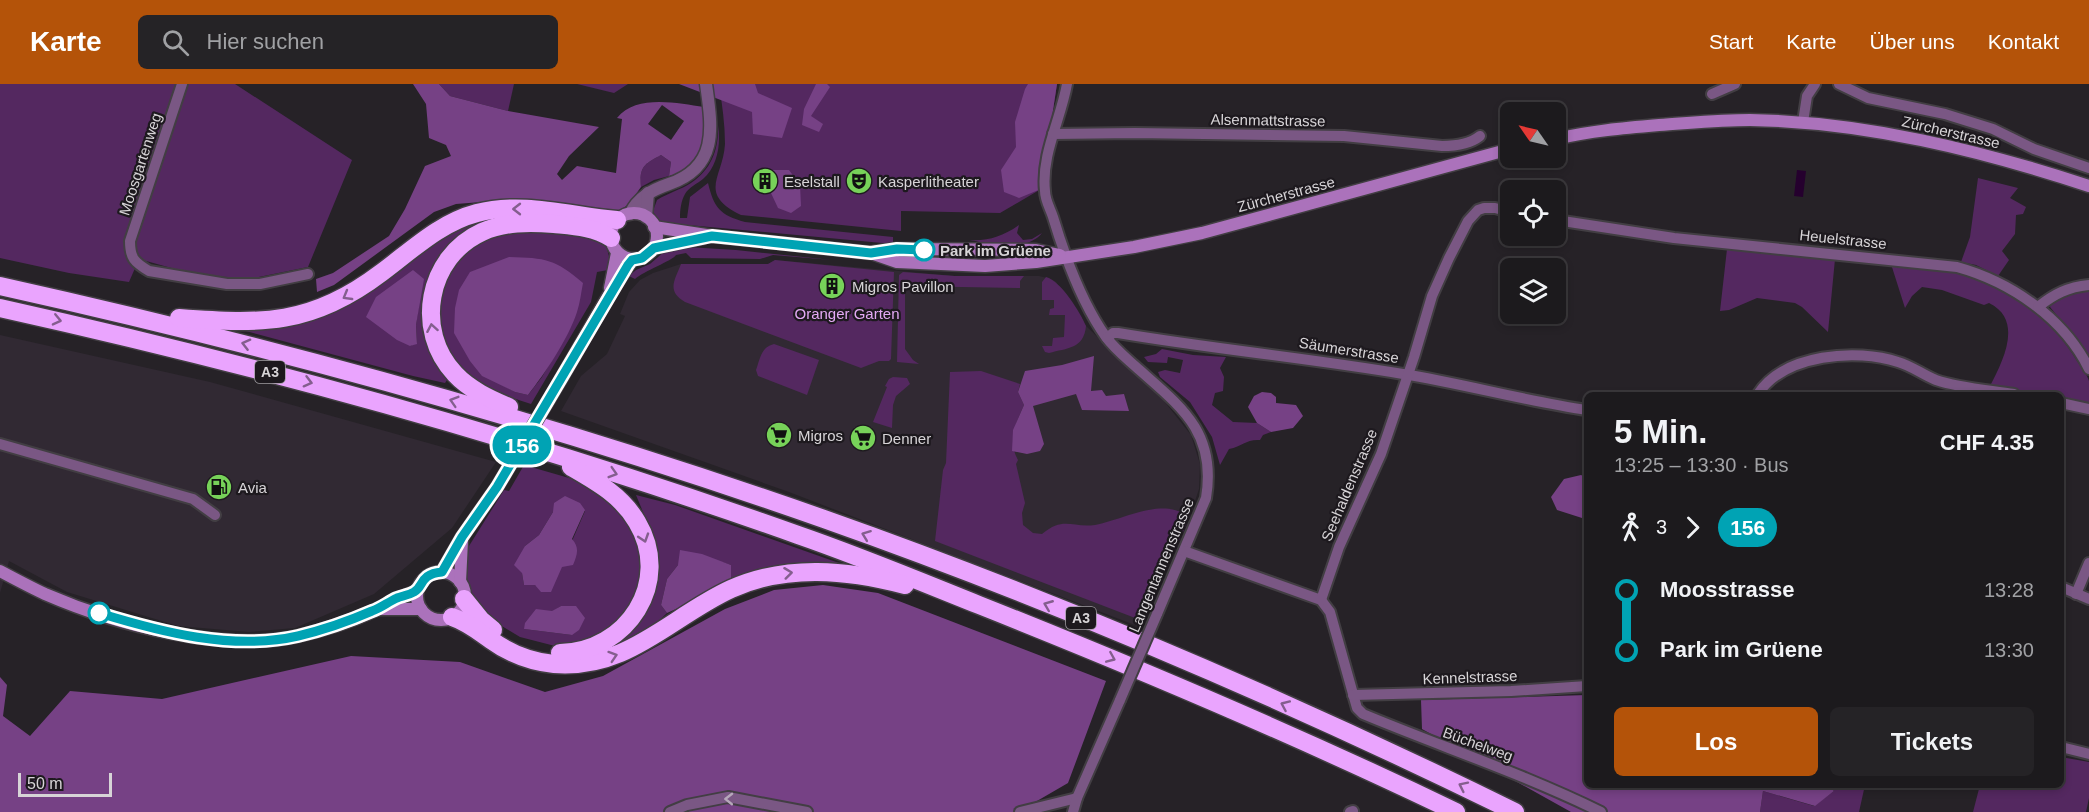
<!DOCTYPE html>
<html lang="de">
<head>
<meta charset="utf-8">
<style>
	:root { --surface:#1c1a1d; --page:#252326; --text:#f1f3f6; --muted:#a0a1a4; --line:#3a383b; --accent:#b45309 }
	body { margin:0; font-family:Helvetica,sans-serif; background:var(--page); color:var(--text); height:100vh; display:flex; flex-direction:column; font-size:22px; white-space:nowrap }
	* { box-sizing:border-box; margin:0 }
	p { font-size:20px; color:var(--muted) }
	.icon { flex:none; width:33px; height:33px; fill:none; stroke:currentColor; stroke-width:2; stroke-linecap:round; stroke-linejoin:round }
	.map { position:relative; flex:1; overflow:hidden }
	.panel { position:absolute; left:1584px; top:308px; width:480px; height:396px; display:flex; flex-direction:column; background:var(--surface); border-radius:9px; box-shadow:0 3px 9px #0003,0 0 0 2px var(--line) }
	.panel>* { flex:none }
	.badge { padding:0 12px; border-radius:20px; font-size:21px; line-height:39px }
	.needle { width:39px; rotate:304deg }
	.tools { position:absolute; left:1500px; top:18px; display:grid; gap:12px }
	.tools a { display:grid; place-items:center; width:66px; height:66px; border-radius:9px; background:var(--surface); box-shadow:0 3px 9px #0003,0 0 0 2px var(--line); font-size:30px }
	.scale { position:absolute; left:18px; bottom:15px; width:94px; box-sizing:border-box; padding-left:6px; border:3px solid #d7d4d7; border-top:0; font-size:16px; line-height:21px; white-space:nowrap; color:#d7d4d7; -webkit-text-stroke:4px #1d191e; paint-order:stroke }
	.map>.badge { position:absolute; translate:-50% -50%; box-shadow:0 0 0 3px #fff }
	.legs { display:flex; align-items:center; gap:9px; height:66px; padding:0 30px; font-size:20px }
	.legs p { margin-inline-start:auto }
	.headline { display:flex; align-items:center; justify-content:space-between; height:102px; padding:0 30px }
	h1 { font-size:33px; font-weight:700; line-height:45px }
	.button { display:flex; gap:12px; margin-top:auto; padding:12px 30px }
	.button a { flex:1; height:69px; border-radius:9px; background:var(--accent); color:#fff; font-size:24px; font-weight:700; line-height:69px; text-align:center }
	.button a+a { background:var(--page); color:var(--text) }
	ul { padding:0 30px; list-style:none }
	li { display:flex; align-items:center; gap:21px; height:60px; font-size:22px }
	li i { display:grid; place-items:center; width:9px; height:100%; margin:0 8px; background:currentColor }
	li i::after { content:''; width:15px; height:15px; margin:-8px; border:4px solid; border-radius:50%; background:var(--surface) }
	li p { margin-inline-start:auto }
	li:first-child i { background:linear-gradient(#0000 50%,currentColor 0) }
	li:last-child i { background:linear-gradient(currentColor 50%,#0000 0) }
	header { display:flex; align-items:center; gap:36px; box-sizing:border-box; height:84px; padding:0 30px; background:var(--accent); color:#fff }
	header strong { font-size:28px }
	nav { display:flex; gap:33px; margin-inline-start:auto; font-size:21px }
	.search { width:420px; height:54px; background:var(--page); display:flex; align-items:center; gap:15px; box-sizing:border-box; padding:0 21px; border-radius:9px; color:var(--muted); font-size:22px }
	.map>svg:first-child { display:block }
</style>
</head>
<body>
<header>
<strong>Karte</strong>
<div class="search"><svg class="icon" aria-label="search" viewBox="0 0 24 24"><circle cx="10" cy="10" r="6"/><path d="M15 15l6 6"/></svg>Hier suchen</div>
<nav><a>Start</a><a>Karte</a><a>Über uns</a><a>Kontakt</a></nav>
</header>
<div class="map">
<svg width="2089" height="728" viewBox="0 0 2089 728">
	<rect width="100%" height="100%" fill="#262227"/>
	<g fill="#312933">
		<path d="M775,176L955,192H1039L1051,195L1056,198L1083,236L1086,242L1164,317L1191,351L1200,380L1199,405L1190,432L1140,543L789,408L561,327L581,292L607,270L625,232L620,230L629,208L640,196L653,189L681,180H768Z"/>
		<path d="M0,251L210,298L496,378L452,444L374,510L295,544L249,548L178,542L67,508L9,477L0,509Z"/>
	</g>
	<g fill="#542860" fill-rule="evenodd">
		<path d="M0,0H235L352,76L308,183L254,194L200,192L139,175L129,198L69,189L0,174Z"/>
		<path d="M439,0H514L508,27L450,12Z"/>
		<path d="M577,0H628L614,9Z"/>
		<path d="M719,0H1057L1041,105L1000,129L901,127V147L741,131C697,109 723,94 725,60C725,40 722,20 719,0Z"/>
		<path d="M718,41C721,59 718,82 703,95C697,100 689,103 685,110C681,117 680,126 680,134H687L690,113L708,99C714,124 720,131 745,138L893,153V160L688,141C672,141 660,143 653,127L657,116C668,109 680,106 691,99C712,85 719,64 718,41Z"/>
		<path d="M661,71L671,78L669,92L654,96L641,103C639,83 644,80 661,71Z"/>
		<path d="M1978,94L2018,104L2010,114L2026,123L2023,130L2016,131L2015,150L2002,167L2009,176L1998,192L1976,181L1961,178L1970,153Z"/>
		<path d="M535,134L446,170L435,271L447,296L445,299L413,292L231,243L279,240L417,167L472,135ZM413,186L419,220L416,241L417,259L410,262Z"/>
		<path d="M1019,141L1017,149L1023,156L1032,155L1042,149C1027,168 990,160 970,156C989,157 1003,152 1019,141Z"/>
		<path d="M534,147L589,149L606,161L610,176L608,186L597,188L591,218L531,320C503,311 474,301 456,278C426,241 438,181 480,159C497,150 515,148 534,147ZM566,251L542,293L528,311L515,308L499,299Z"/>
		<path d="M687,163L736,166L832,176L773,171L760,175L691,174L686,169L676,171C672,177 644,187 635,195L629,192L636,186L650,180L665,167Z"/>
		<path d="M1727,165L1835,175L1828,248L1802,223L1795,219L1757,214L1729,226L1720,227Z"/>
		<path d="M775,176L894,188L891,275L889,277H879L861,284L685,218C666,207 675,196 681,180H768Z"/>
		<path d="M1891,180C1911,182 1933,182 1952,187C2003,200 2050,231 2077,277C2081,283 2087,290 2089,297C2089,303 2089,313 2089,320L2061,316V310H2035L1990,302C2003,277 2024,236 1989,219L1984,221L1942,206L1922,203L1912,212L1905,224Z"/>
		<path d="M903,188L955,192H1024L1020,197V204L905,202V265L913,276L919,280L897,278L899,191Z"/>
		<path d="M1046,193C1061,197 1080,228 1086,242C1084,265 1067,264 1049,269L1045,268L1042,262H1052L1053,254L1064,253L1065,231H1049L1050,225L1054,224V216H1042V198Z"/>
		<path d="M2086,206L2089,207V271L2050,223L2052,217L2067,210Z"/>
		<path d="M774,260L819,276L807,311L758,292L756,286C760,275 761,263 774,260Z"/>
		<path d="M1162,265L1193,271L1226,273L1220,284L1224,293L1223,307L1215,309L1212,321L1233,338L1257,339L1271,348L1263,351L1260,356C1246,355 1243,362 1229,365L1220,381L1212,353L1190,318L1160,293L1158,288L1165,286L1180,289L1183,276L1168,273L1167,279L1148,278L1144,273L1156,270Z"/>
		<path d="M981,287L1020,300L1018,308L1024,321C1016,339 1007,357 1018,376L1016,380L1025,419L1022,429L1023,441L1033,449L1042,450C1064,432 1071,444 1095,441C1123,436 1162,413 1187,432V439L1143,537L935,457L943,386L946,379L950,288Z"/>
		<path d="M893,293L907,294L910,300L896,312L893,321L892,344L873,338L887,303L885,302L889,295Z"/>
		<path d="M524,381L576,396L597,408L626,433L641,465L640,502L621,537L585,559L555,562L520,553L487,533L472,513L464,483L469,462L504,406L509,407ZM585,427L550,508L535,501H524L522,489L525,462L539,451L553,428ZM561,522L572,551L524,545Z"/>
		<path d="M636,411L675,421L853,484H781L731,494V481L722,478L678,481L667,495L661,521L667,529L640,555L599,571L634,544L648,522L656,466L650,445Z"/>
		<path d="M2061,673L2089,678V714L2086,728H1973L1980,701L2061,700Z"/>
		<path d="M1827,701H1865L1859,728H1760L1763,707L1814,722L1834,707Z"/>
	</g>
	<g fill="#764185" fill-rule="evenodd">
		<path d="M413,0H439L450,12L508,27L599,43L569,72L557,90L562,96L577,82L616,89L622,35L617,34C636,10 677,19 704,23C704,43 707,72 687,85C683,89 675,90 669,92L671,78L661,71C644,80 639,83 641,103L628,121L618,127L520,115L456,120L434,128L334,201L317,208L316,195L333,189L389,152L405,125L425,82L451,72L446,61L429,54L426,20ZM662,21L684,37L671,56L648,40Z"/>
		<path d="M679,0H755L758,9L792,24L782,54L753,50L752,28Z"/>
		<path d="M816,0H827L830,3L811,32L823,40L819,48L802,41L804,25Z"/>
		<path d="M1028,0H1057L1041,105L1019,114L1004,108L1001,86L1016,63L1015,38L1025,5Z"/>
		<path d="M773,86H789L800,101L801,122L791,129L778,124L771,109Z"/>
		<path d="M509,173C546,174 555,175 583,199C581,209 580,219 577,228C568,255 546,288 528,311L515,308L482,292L470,277L454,249L455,224L459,206L470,188Z"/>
		<path d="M413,186L424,195L416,241L417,260L410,262L397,256L366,233L376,213Z"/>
		<path d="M1094,272L1091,307L1102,306L1106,312L1124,310L1129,327L1082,326L1076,310L1033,322L1044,360L1040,367L1027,370L1012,367L1013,346L1024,321L1018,308L1025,287L1062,281Z"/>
		<path d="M1262,308L1271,309L1276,313V319L1296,321L1303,332L1293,344L1271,348L1257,339L1248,323L1254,312Z"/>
		<path d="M1581,391L1587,394V433L1582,434L1557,426L1551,413L1564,395Z"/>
		<path d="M565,412L580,419L585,426L572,455C580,464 577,471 573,481L562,483L551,508H541L535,501H524L522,489L514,481L525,462L539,451L553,428L554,419Z"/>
		<path d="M680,466L702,470L731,481V494L719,506L667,529L661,521L667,495L678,481Z"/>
		<path d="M823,501L878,509L1106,597L1068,699L1018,728H0V593L7,601L3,632L30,652L70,607L162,615L351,572L460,578L545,608L603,592L725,525L774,506Z"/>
		<path d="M561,522H576L585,534L579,546L572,551L524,545L525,539L536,525L552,527Z"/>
		<path d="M1587,611V700H1827L1834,707L1815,722L1763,707L1760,728H1571L1422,645L1421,616Z"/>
	</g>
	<path fill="#25002e" d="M1797,86L1806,87L1803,113L1794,112Z"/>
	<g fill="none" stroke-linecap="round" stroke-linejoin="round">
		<g stroke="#423e43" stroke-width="14">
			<g id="minor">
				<path d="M182,0L130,157C130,174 134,178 149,187L227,200H260L308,190"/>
				<path d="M1067,0C1061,35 1041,70 1045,107C1045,116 1050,124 1053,133C1065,173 1081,218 1106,253C1114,264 1125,273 1135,282C1180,322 1217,347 1206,414L1157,530"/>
				<path d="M1839,0L1868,14L1945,30L1993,45L2034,65L2089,84"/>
				<path d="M1712,10L1735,0"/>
				<path d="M1803,38L1807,12L1815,0"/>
				<path d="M1053,50L1135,49L1344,52L1442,62C1454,62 1470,60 1480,52"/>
				<path d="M1556,136L1674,154L1957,183C2011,198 2064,234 2089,285"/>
				<path d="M2038,223C2054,210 2068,203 2089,201"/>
				<path d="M1107,254L1113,249H1118C1213,265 1308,274 1403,290C1465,300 1525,317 1587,326"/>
				<path d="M1758,310C1784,270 1857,264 1898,278C1912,282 1923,291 1936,296C1959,304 1989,306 2014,310"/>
				<path d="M2061,319L2089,325"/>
				<path d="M0,360L193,415L215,431"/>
				<path d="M1184,467L1321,516L1330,528L1355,617L1357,624L1363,630C1442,663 1524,690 1601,728"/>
				<path d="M2061,503L2089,515"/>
				<path d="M2076,510L2089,479"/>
				<path d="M1321,516L1339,463L1381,370L1414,273L1432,212L1449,174L1468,137L1478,126L1484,124H1495L1510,128"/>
				<path d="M1353,611L1511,607L1587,602"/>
				<path d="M2061,663L2089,670"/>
				<path d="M670,728L687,721L728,713L807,728"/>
				<path d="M1020,728L1077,714"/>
				<path d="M1073,728L1077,714L1120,616"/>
				<path d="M1350,728L1353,727"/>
			</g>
		</g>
		<g stroke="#423e43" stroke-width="15">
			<g id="tertiary">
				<path d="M630,130C638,113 652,106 669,100C719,83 712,43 706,0"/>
				<path d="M646,133L648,109"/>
			</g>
		</g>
		<g stroke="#423e43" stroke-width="15">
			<g id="secondary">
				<path d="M1556,55C1590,47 1624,44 1659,41C1690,39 1720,36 1750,36C1866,38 1979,66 2089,102"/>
				<circle cx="634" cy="152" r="23"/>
				<path d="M654,143L713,152L871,169L897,178L985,182L1036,178L1134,163L1202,149L1510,65"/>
				<path d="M654,164L703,154"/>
				<path d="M874,168L897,165L1036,166L1060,171"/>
				<path d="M610,204L617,169"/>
				<path d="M561,295L609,211L632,176"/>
				<path d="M0,487C15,495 30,503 45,510C114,540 223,569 298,552C324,546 352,537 376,526C390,519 403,512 417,507"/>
				<path d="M442,488L462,453L497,403"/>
				<circle cx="441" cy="512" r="24"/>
				<path d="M460,498L462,457"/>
				<path d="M380,525H421"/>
			</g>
		</g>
		<g stroke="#423e43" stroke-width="21">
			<g id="motorway">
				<path d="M0,202C279,264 554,340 824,435C1059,518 1291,618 1515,728"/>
				<path d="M0,224C270,284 537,358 798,451C859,472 919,497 979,521C1140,585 1300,653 1456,728"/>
				<path d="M179,234C262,240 311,242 381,189C411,167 439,139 477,129C523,117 570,132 617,136"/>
				<path d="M509,323C490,315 470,306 455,290C414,247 427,173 482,148C504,138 529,138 554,140C573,142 594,143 611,154"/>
				<path d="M464,515L481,536L493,546"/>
				<path d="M452,533C467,538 478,547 491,556C509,569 532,578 554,580C628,586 670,533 731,505C787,480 847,486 905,501"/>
				<path d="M560,569C627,568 673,498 637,438C622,412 597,398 571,383"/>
			</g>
		</g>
		<use href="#minor" stroke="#7a5784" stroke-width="10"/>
		<use href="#tertiary" stroke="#7a5784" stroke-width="12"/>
		<use href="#secondary" stroke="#ab72bb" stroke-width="12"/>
		<use href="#motorway" stroke="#eaa4fe" stroke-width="18"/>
		<g stroke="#423e43" stroke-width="14" stroke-linecap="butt">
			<path id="minor-bridge" d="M1120,616L1157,530"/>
		</g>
		<g stroke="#423e43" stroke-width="15" stroke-linecap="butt">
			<path id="secondary-bridge" d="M497,403L561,295"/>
		</g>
		<use href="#minor-bridge" stroke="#7a5784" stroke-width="10"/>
		<use href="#secondary-bridge" stroke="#ab72bb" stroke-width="12"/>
	</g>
	<defs><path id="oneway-chevron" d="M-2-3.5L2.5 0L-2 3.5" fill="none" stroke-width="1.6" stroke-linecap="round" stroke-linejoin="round" transform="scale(1.5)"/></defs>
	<g stroke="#845e8e">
		<use href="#oneway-chevron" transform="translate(517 125) rotate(-180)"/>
		<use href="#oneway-chevron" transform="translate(347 212) rotate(150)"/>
		<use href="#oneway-chevron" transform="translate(57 236) rotate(13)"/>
		<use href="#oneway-chevron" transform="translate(432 244) rotate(-100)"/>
		<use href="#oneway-chevron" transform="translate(246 260) rotate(-166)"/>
		<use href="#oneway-chevron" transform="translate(308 298) rotate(15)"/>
		<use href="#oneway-chevron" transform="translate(454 317) rotate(-163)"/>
		<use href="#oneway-chevron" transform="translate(613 389) rotate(17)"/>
		<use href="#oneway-chevron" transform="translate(866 451) rotate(-159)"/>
		<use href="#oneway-chevron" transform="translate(644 454) rotate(72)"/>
		<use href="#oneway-chevron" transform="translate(788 489) rotate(-7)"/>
		<use href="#oneway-chevron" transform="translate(1048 521) rotate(-158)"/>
		<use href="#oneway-chevron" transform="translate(613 572) rotate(-18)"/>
		<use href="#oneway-chevron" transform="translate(1111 574) rotate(23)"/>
		<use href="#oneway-chevron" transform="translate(1285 621) rotate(-156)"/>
		<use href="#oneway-chevron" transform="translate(1463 702) rotate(-154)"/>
	</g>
	<use stroke="#b6a8ba" href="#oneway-chevron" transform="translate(729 715) rotate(-179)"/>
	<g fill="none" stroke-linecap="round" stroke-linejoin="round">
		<g stroke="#fff" stroke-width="14">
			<path id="line-1" d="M99,529C161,548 233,567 298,552C323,546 349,537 372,527C381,524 388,518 397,514C402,512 409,511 414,508C424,503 419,490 442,488L462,453L497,403L628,181L632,176L642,174L654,164L712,152L871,169L897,165L924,166"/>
		</g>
		<use href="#line-1" stroke="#00a3b4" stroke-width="9"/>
	</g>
	<defs>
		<g id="building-disc" transform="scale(1.35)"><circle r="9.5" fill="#77d259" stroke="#1d191e"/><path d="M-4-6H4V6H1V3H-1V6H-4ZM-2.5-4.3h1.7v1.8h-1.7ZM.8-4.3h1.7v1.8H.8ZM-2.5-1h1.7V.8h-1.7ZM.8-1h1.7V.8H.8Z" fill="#111"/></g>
		<g id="theatre-disc" transform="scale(1.35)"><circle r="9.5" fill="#77d259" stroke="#1d191e"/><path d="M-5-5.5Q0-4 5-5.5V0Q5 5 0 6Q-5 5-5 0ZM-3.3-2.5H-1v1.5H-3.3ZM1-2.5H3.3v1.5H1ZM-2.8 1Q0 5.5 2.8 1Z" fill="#111"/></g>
		<g id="supermarket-disc" transform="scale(1.35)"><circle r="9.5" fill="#77d259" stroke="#1d191e"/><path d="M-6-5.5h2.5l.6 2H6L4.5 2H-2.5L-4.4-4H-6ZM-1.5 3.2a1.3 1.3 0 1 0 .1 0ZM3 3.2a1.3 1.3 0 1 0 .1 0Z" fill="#111"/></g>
		<g id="fuel-disc" transform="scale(1.35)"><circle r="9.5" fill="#77d259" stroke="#1d191e"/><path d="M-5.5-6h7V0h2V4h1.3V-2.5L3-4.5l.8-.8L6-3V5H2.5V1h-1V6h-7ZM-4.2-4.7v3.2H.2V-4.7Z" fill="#111"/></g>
	</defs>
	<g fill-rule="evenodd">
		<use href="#building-disc" x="765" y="97"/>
		<use href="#theatre-disc" x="859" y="97"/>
		<use href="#building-disc" x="832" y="202"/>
		<use href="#supermarket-disc" x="779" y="351"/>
		<use href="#supermarket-disc" x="863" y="354"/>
		<use href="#fuel-disc" x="219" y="403"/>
	</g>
	<g fill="#fff" stroke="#00a3b4" stroke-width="3">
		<circle cx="924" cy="166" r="10"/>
		<circle cx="99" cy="529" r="10"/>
	</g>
	<g text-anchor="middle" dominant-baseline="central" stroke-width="4.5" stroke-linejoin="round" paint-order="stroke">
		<g fill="#1d191e" stroke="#9f9ca0" stroke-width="1.5">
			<rect x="255" y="277" width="30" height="22" rx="4.5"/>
			<rect x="1066" y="523" width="30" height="22" rx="4.5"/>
		</g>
		<g font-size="14" font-weight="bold" fill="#d7d4d7">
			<text x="270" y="288">A3</text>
			<text x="1081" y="534">A3</text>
		</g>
		<g font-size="15" fill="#d7d4d7" stroke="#1d191e">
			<text transform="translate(1268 36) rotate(1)">Alsenmattstrasse</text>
			<text transform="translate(1951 48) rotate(13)">Zürcherstrasse</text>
			<text transform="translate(140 80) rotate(-72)">Moosgartenweg</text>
			<text transform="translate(1286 110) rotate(-15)">Zürcherstrasse</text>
			<text transform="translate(1843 155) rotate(6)">Heuelstrasse</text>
			<text transform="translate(1349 266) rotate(9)">Säumerstrasse</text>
			<text transform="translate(1349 401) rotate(-67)">Seehaldenstrasse</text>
			<text transform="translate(1161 481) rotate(-67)">Langentannenstrasse</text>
			<text transform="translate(1470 593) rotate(-2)">Kennelstrasse</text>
			<text transform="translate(1478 660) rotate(20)">Büchelweg</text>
		</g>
		<g font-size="15" fill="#d7d4d7" stroke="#1d191e" text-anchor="start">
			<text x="784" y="97">Eselstall</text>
			<text x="878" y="97">Kasperlitheater</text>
			<text x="852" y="202">Migros Pavillon</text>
			<text x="798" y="351">Migros</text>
			<text x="882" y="354">Denner</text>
			<text x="238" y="403">Avia</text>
		</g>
		<g font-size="15" font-weight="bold" fill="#d7d4d7" stroke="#1d191e" text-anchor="start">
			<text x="940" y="166">Park im Grüene</text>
		</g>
		<g font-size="15" fill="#e3a9f4" stroke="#1d191e">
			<text x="847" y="229">Oranger Garten</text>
		</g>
	</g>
</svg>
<div class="tools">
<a><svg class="needle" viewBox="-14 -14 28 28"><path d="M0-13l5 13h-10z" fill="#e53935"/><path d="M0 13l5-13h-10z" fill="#a0a1a4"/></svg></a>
<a><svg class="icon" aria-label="locate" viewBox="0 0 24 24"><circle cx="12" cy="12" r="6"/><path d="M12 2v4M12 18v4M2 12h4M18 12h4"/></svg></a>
<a><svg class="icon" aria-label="layers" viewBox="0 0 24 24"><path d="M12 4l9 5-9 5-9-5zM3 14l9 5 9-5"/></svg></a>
</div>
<div class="scale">50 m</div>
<b class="badge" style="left:522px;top:361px;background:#00a3b4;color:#fff">156</b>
<section class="panel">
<div class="headline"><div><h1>5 Min.</h1><p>13:25 – 13:30 · Bus</p></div><b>CHF 4.35</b></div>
<div class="legs"><svg class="icon" aria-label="walk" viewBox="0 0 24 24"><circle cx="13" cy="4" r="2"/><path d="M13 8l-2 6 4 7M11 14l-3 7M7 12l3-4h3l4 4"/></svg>3<svg class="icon" aria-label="forward" viewBox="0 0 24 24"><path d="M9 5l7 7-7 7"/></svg><b class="badge" style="background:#00a3b4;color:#fff">156</b></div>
<ul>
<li><i style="color:#00a3b4"></i><b>Moosstrasse</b><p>13:28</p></li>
<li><i style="color:#00a3b4"></i><b>Park im Grüene</b><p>13:30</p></li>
</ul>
<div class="button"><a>Los</a><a>Tickets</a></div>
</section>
</div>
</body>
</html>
